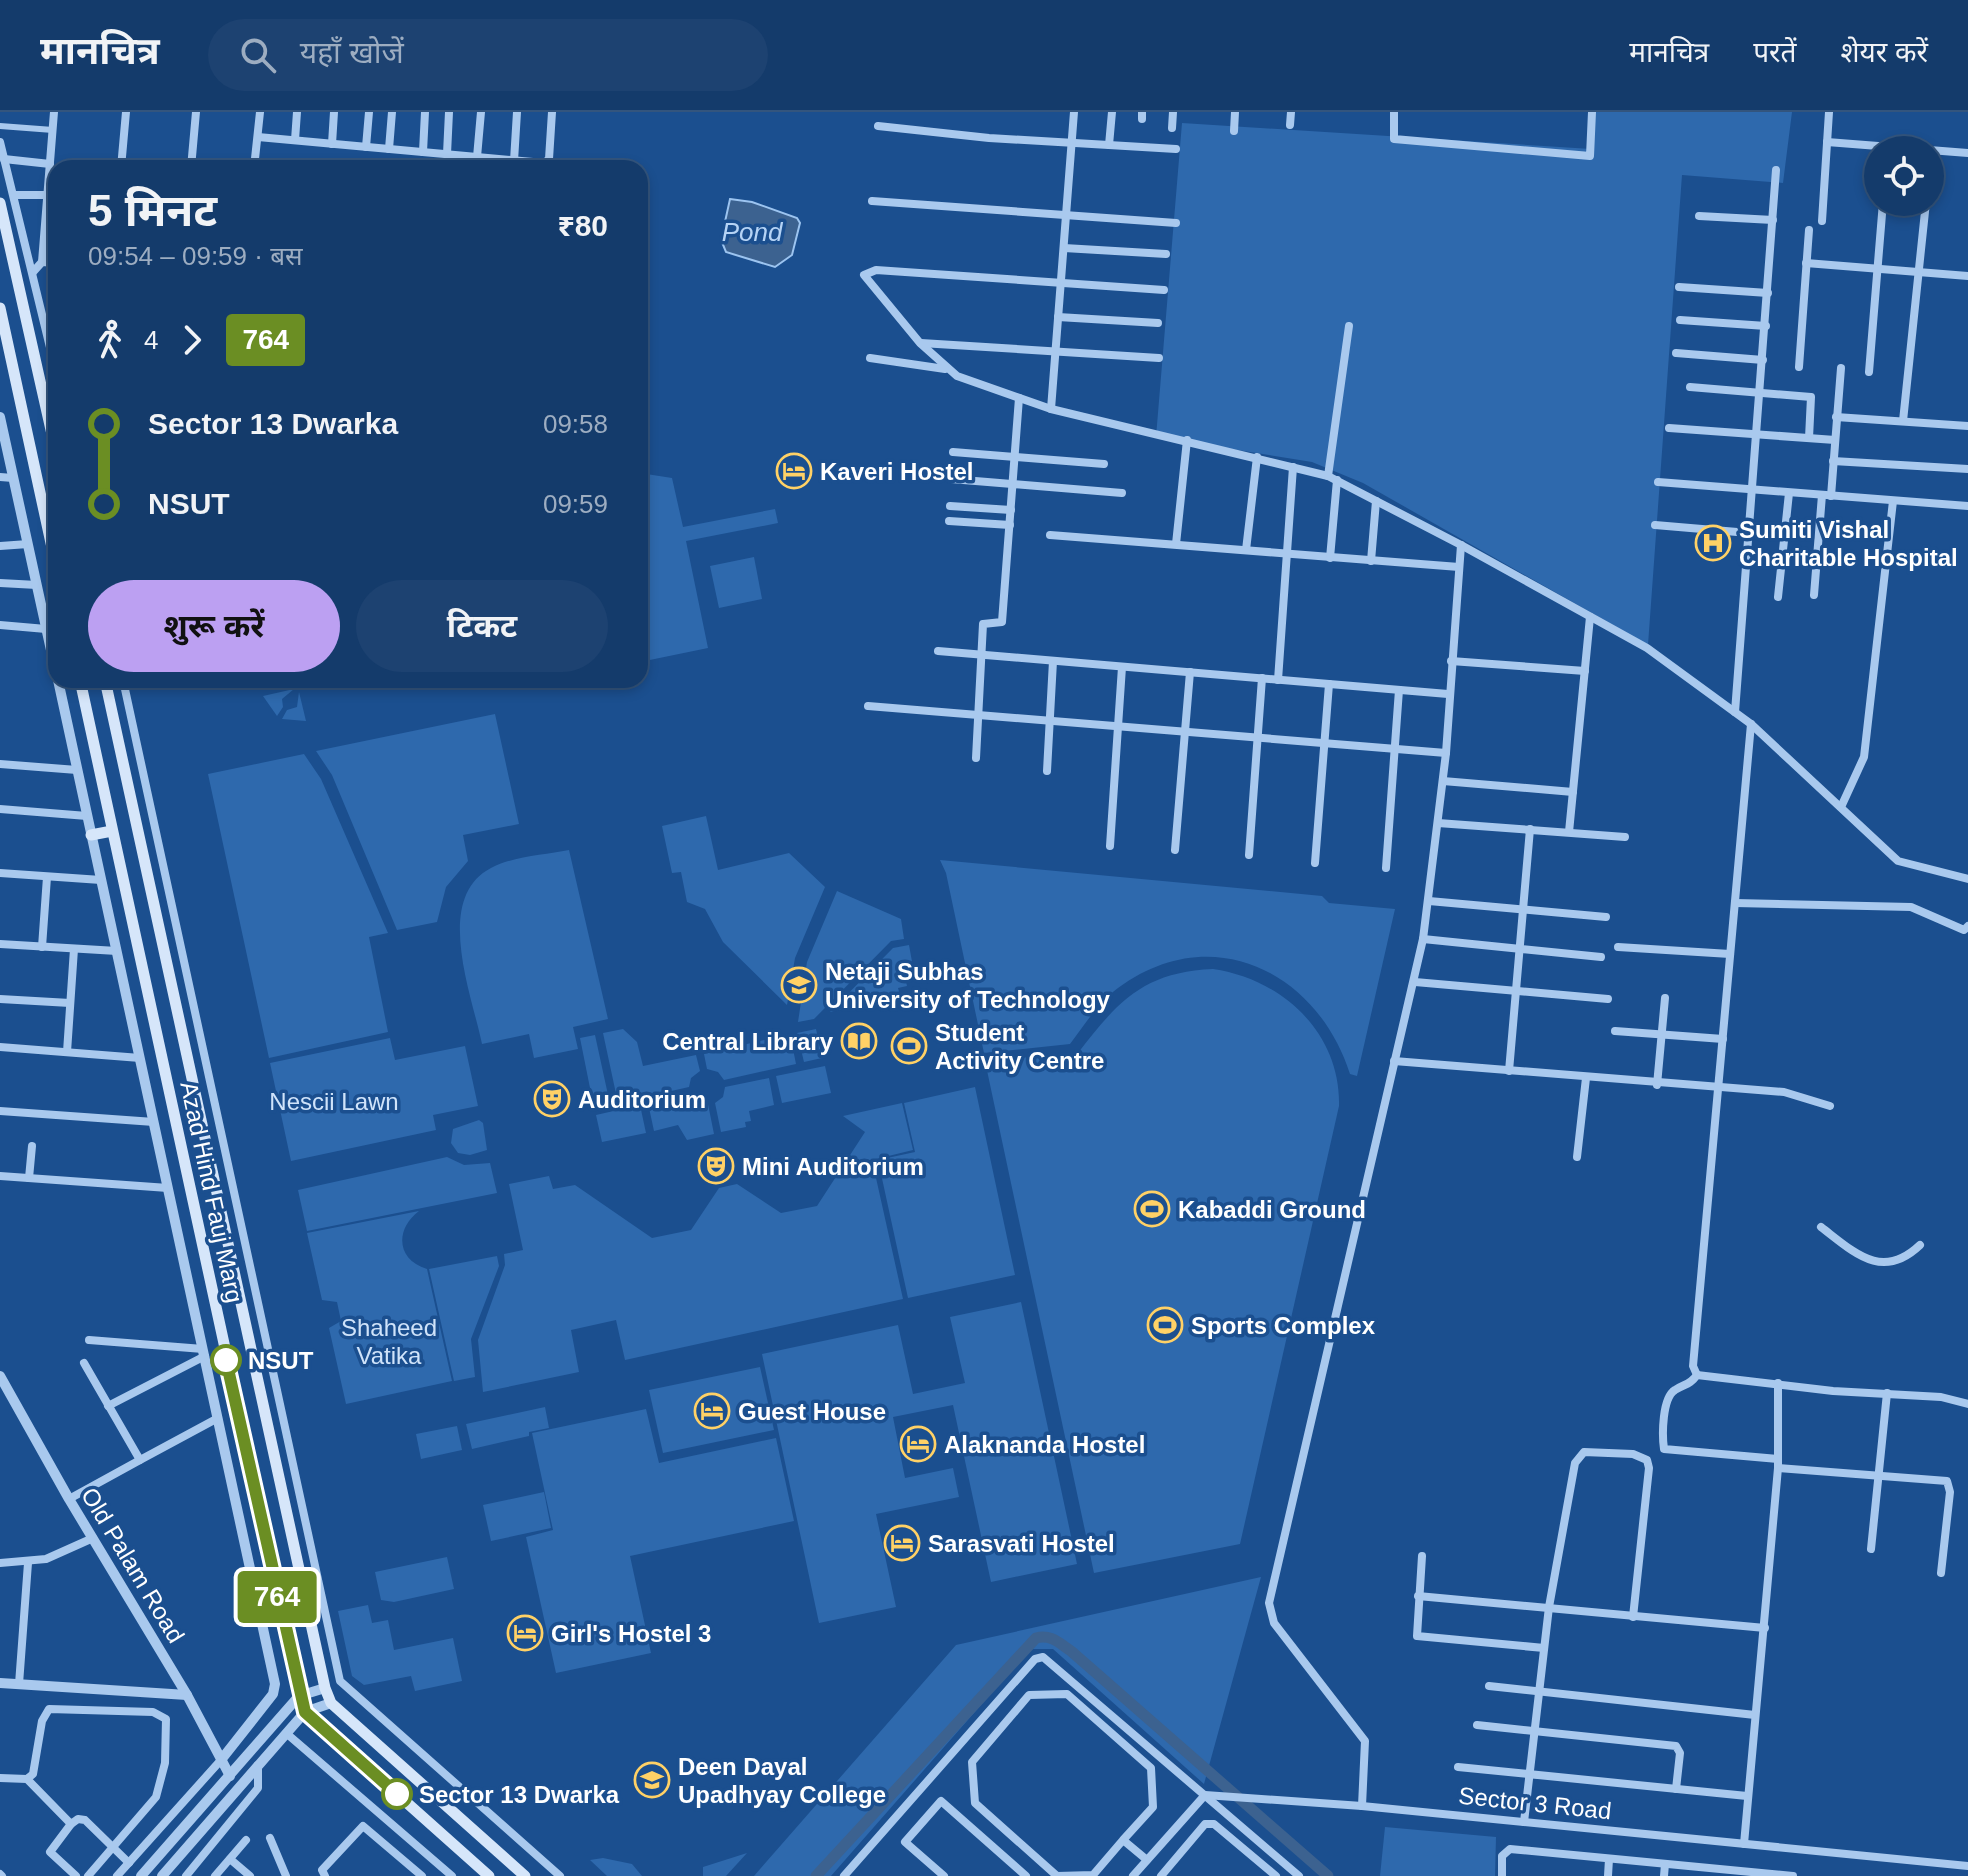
<!DOCTYPE html>
<html lang="hi">
<head>
<meta charset="utf-8">
<style>
	:root { --surface:#143b6b; --page:#1d4271; --text:#f1f3f6; --muted:#9dadc1; --line:#33557e; --accent:#bca0f2 }
	body { margin:0; font-family:Helvetica,"Noto Sans Devanagari",sans-serif; background:var(--page); color:var(--text); height:100vh; display:flex; flex-direction:column; font-size:30px; white-space:nowrap }
	* { box-sizing:border-box; margin:0 }
	p { font-size:26px; color:var(--muted) }
	.icon { flex:none; width:44px; height:44px; fill:none; stroke:currentColor; stroke-width:2; stroke-linecap:round; stroke-linejoin:round }
	.map { position:relative; flex:1; overflow:hidden }
	.side { position:absolute; left:48px; top:48px; width:600px; height:528px; display:flex; flex-direction:column; background:var(--surface); border-radius:24px; box-shadow:0 4px 12px #0003,0 0 0 2px var(--line) }
	.side>* { flex:none }
	.badge { padding:0 16px; border-radius:6px; font-size:28px; line-height:52px }
	.tools { position:absolute; left:1864px; top:24px; display:grid; gap:16px }
	.tools a { display:grid; place-items:center; width:80px; height:80px; border-radius:50%; background:var(--surface); box-shadow:0 4px 12px #0003,0 0 0 2px var(--line); font-size:40px }
	.map>.badge { position:absolute; translate:-50% -50%; box-shadow:0 0 0 4px #fff }
	.legs { display:flex; align-items:center; gap:12px; height:88px; padding:0 40px; font-size:26px }
	.legs p { margin-inline-start:auto }
	.head { display:flex; align-items:center; justify-content:space-between; height:136px; padding:0 40px }
	h1 { font-size:44px; font-weight:700; line-height:60px }
	.cta { display:flex; gap:16px; margin-top:auto; padding:16px 40px }
	.cta a { flex:1; height:92px; border-radius:48px; background:var(--accent); color:#111; font-size:32px; font-weight:700; line-height:92px; text-align:center }
	.cta a+a { background:var(--page); color:var(--text) }
	ul { padding:0 40px; list-style:none }
	li { display:flex; align-items:center; gap:28px; height:80px; font-size:30px }
	li i { display:grid; place-items:center; width:12px; height:100%; margin:0 10px; background:currentColor }
	li i::after { content:''; width:20px; height:20px; margin:-10px; border:6px solid; border-radius:50%; background:var(--surface) }
	li p { margin-inline-start:auto }
	li:first-child i { background:linear-gradient(#0000 50%,currentColor 0) }
	li:last-child i { background:linear-gradient(currentColor 50%,#0000 0) }
	header { display:flex; align-items:center; gap:48px; box-sizing:border-box; height:112px; padding:0 40px; background:var(--surface); border-bottom:2px solid var(--line) }
	header strong { font-size:38px }
	nav { display:flex; gap:44px; margin-inline-start:auto; font-size:28px }
	.search { width:560px; height:72px; background:var(--page); display:flex; align-items:center; gap:20px; box-sizing:border-box; padding:0 28px; border-radius:44px; color:var(--muted); font-size:30px }
	.map>svg:first-child { display:block }
</style>
</head>
<body>
<header>
<strong>मानचित्र</strong>
<div class="search"><svg class="icon" aria-label="search" viewBox="0 0 24 24"><circle cx="10" cy="10" r="6"/><path d="M15 15l6 6"/></svg>यहाँ खोजें</div>
<nav><a>मानचित्र</a><a>परतें</a><a>शेयर करें</a></nav>
</header>
<div class="map">
<svg width="1968" height="1764" viewBox="0 0 1968 1764">
	<rect width="100%" height="100%" fill="#1b4f8f"/>
	<g fill="#2e69ad">
		<path d="M1593,0H1792L1783,71L1682,63L1648,533L1363,371L1312,350L1156,325L1182,11L1591,37Z"/>
		<path d="M640,361L672,366L683,415L775,397L778,411L686,429L708,536L640,550Z"/>
		<path d="M754,445L762,487L719,496L710,454Z"/>
		<path d="M294,577L282,587L283,595L277,604L263,584Z"/>
		<path d="M299,580L306,609L282,607L287,598L297,595Z"/>
		<path d="M495,602L519,712L463,723L468,749L446,775L437,810L397,818L332,663L316,639Z"/>
		<path d="M304,642L321,667L388,821L369,825L388,920L269,946L208,662Z"/>
		<path d="M706,704L718,758L789,741L825,775L795,846L787,893L723,830L705,797L687,790L681,760L672,761L662,714Z"/>
		<path d="M569,738L608,907L573,915L578,937L534,946L529,922L482,932C472,883 433,786 491,756C513,744 545,743 569,738Z"/>
		<path d="M940,748L1322,784L1329,791L1395,797L1357,964L1350,962C1317,859 1211,807 1118,876C1098,891 1085,912 1070,932L984,941L946,761Z"/>
		<path d="M837,779L901,807L904,827L891,829L814,907L798,910L807,850Z"/>
		<path d="M909,833L913,855L903,857L907,874L898,876L900,883L830,900L893,836Z"/>
		<path d="M1213,857C1282,867 1341,921 1339,994L1240,1432L1094,1461L985,949L1078,941C1118,889 1144,860 1213,857Z"/>
		<path d="M623,917L637,930L643,954L696,943L700,959L691,966L689,975L618,991L603,921Z"/>
		<path d="M816,917L822,946L804,950L797,921Z"/>
		<path d="M790,922L796,952L724,968L718,960L707,957L704,942Z"/>
		<path d="M595,923L610,992L594,996L580,926Z"/>
		<path d="M390,926L395,948L465,934L478,994L433,1003L436,1018L291,1049L270,951Z"/>
		<path d="M825,954L831,981L782,991L776,964Z"/>
		<path d="M769,966L774,993L749,999L751,1009L745,1010L746,1015L721,1020L715,991L723,985L725,975Z"/>
		<path d="M975,975L1015,1163L908,1186L878,1048L915,1040L904,991Z"/>
		<path d="M690,982L697,991L708,992L714,1022L687,1028L678,1013L654,1019L648,991Z"/>
		<path d="M902,991L913,1038L872,1048L903,1187L625,1248L616,1208L571,1218L579,1260L483,1280L478,1228L505,1153L504,1142L523,1138L509,1072L549,1064L553,1077L575,1073L652,1126L691,1118L719,1076L737,1072L781,1101L817,1094L865,1020L843,1004Z"/>
		<path d="M640,993L646,1021L602,1030L596,1003Z"/>
		<path d="M479,1008L483,1011L487,1038L470,1043L458,1041L451,1031L453,1017Z"/>
		<path d="M447,1045L464,1053L490,1051L497,1081L307,1119L298,1078Z"/>
		<path d="M419,1099C395,1117 396,1148 427,1157L452,1269L346,1292L329,1216L341,1209L337,1190L322,1188L307,1121Z"/>
		<path d="M497,1144L499,1154L471,1227L475,1265L454,1269L429,1157Z"/>
		<path d="M1021,1190L1077,1452L991,1470L953,1293L893,1305L905,1366L953,1356L959,1385L876,1402L896,1495L819,1511L762,1242L898,1213L913,1282L965,1271L950,1205Z"/>
		<path d="M760,1255L774,1318L663,1341L649,1278Z"/>
		<path d="M545,1295L549,1316L529,1320V1324L472,1337L466,1312Z"/>
		<path d="M646,1297L659,1351L776,1326L794,1409L630,1444L651,1541L556,1561L526,1425L553,1418L532,1321Z"/>
		<path d="M457,1314L462,1338L421,1347L416,1322Z"/>
		<path d="M544,1380L551,1416L491,1429L483,1393Z"/>
		<path d="M447,1445L454,1477L394,1490L381,1488L375,1460Z"/>
		<path d="M1261,1465L1204,1672L1053,1537H1030L831,1764H754L956,1533Z"/>
		<path d="M368,1493L372,1511L388,1508L394,1538L453,1526L462,1569L415,1579L411,1564L364,1573L352,1564L338,1499Z"/>
		<path d="M1385,1715L1496,1725L1495,1764H1380Z"/>
		<path d="M747,1741L726,1764H703V1755Z"/>
		<path d="M603,1746L632,1752L642,1764H607L590,1748Z"/>
	</g>
	<path fill="#3c6290" stroke="#9cc4f0" stroke-width="2" d="M730,87L752,90L797,106L800,111L792,143L775,155L726,140L721,128Z"/>
	<g fill="none" stroke-linecap="round" stroke-linejoin="round">
		<path stroke="#3c6290" stroke-width="11" d="M816,1764L1036,1526C1051,1522 1059,1531 1071,1539L1328,1764"/>
		<path stroke="#a9c9ee" stroke-width="6" d="M0,14L53,18"/>
		<g stroke="#a9c9ee" stroke-width="8">
			<path d="M1394,0V27L1590,44L1592,0"/>
			<path d="M1142,7V0"/>
			<path d="M1290,13L1291,0"/>
			<path d="M878,14L989,26L1176,37"/>
			<path d="M1172,16L1173,0"/>
			<path d="M1234,19L1235,0"/>
			<path d="M258,25L544,51L549,47L552,0"/>
			<path d="M295,28L297,0"/>
			<path d="M0,30L56,260"/>
			<path d="M1827,30L1968,41"/>
			<path d="M332,32L334,0"/>
			<path d="M1109,33L1112,0"/>
			<path d="M366,35L369,0"/>
			<path d="M389,37L392,0"/>
			<path d="M423,40L425,0"/>
			<path d="M447,42L449,0"/>
			<path d="M477,45L481,0"/>
			<path d="M4,47L50,52"/>
			<path d="M514,49L517,0"/>
			<path d="M121,56L126,0"/>
			<path d="M191,56L196,0"/>
			<path d="M254,56L260,0"/>
			<path d="M450,56L451,43"/>
			<path d="M14,83H47"/>
			<path d="M872,89L1176,111"/>
			<path d="M1699,104L1773,108"/>
			<path d="M1822,109L1829,0"/>
			<path d="M1064,136L1166,142"/>
			<path d="M42,150L56,151"/>
			<path d="M1806,151L1968,164"/>
			<path d="M33,160L42,150L54,0"/>
			<path d="M1679,175L1768,181"/>
			<path d="M1164,178L876,158L864,163L920,231L957,264L1051,297L1328,364L1461,433L1647,536L1751,612L1898,749L1968,767"/>
			<path d="M1058,205L1158,211"/>
			<path d="M1680,208L1766,214"/>
			<path d="M921,231L1159,246"/>
			<path d="M1676,241L1763,248"/>
			<path d="M870,246L945,257"/>
			<path d="M1799,255L1809,118"/>
			<path d="M1869,260L1883,90"/>
			<path d="M1690,275L1811,285L1809,326"/>
			<path d="M1051,297L1074,0"/>
			<path d="M1836,305L1968,314"/>
			<path d="M1903,309L1926,90"/>
			<path d="M1669,316L1835,328"/>
			<path d="M953,340L1104,352"/>
			<path d="M1833,349L1968,357"/>
			<path d="M1328,364L1349,214"/>
			<path d="M0,365L13,366"/>
			<path d="M951,367L1122,381"/>
			<path d="M1658,370L1968,394"/>
			<path d="M1831,384L1841,256"/>
			<path d="M950,394L1011,398"/>
			<path d="M949,409L1010,413"/>
			<path d="M1655,413L1749,421"/>
			<path d="M1050,423L1459,455"/>
			<path d="M1176,432L1187,328"/>
			<path d="M0,434L28,432"/>
			<path d="M1246,438L1257,345"/>
			<path d="M1330,446L1337,368"/>
			<path d="M1371,449L1376,389"/>
			<path d="M0,471L37,473"/>
			<path d="M1814,483L1822,383"/>
			<path d="M1778,485L1789,381"/>
			<path d="M0,513L46,517"/>
			<path d="M938,539L1448,582"/>
			<path d="M1451,549L1585,559"/>
			<path d="M123,568L340,1569L560,1764"/>
			<path d="M1278,568L1293,355"/>
			<path d="M868,594L1446,641"/>
			<path d="M1735,600L1776,58"/>
			<path d="M976,646L983,512L1002,510L1019,286"/>
			<path d="M0,652L77,658"/>
			<path d="M1047,659L1053,549"/>
			<path d="M1443,669L1573,680"/>
			<path d="M1841,695L1864,645L1893,389"/>
			<path d="M0,697L87,704"/>
			<path d="M1438,711L1625,725"/>
			<path d="M1569,720L1590,505"/>
			<path d="M1110,734L1122,555"/>
			<path d="M1175,738L1190,560"/>
			<path d="M1249,743L1262,566"/>
			<path d="M1315,751L1329,572"/>
			<path d="M1386,756L1399,578"/>
			<path d="M0,761L101,768"/>
			<path d="M1429,789L1606,805"/>
			<path d="M1735,791L1911,795L1964,818L1968,814"/>
			<path d="M1423,827L1601,845"/>
			<path d="M0,832L117,839"/>
			<path d="M42,835L47,765"/>
			<path d="M1618,835L1730,842"/>
			<path d="M1415,870L1608,887"/>
			<path d="M0,887L70,891"/>
			<path d="M1615,919L1723,927"/>
			<path d="M0,935L140,946"/>
			<path d="M67,940L74,837"/>
			<path d="M1394,949L1784,980L1830,994"/>
			<path d="M1509,959L1530,717"/>
			<path d="M1657,973L1665,886"/>
			<path d="M0,999L154,1010"/>
			<path d="M1577,1045L1586,966"/>
			<path d="M0,1064L168,1076"/>
			<path d="M29,1066L32,1034"/>
			<path d="M1821,1115C1855,1141 1882,1169 1920,1133"/>
			<path d="M89,1228L203,1237"/>
			<path d="M1697,1263L1693,1254L1751,612"/>
			<path d="M1697,1263L1833,1279L1941,1285L1968,1292"/>
			<path d="M1697,1263C1690,1273 1684,1272 1675,1278C1662,1286 1662,1323 1664,1337L1778,1347"/>
			<path d="M108,1294L205,1244"/>
			<path d="M140,1348L218,1306"/>
			<path d="M1778,1356L1947,1369L1950,1380L1941,1461"/>
			<path d="M69,1387L140,1348L84,1251"/>
			<path d="M1871,1437L1887,1281"/>
			<path d="M1422,1444L1417,1524L1544,1536"/>
			<path d="M0,1451L46,1447L93,1426"/>
			<path d="M1418,1484L1765,1516"/>
			<path d="M19,1572L28,1451"/>
			<path d="M1489,1574L1755,1603"/>
			<path d="M1477,1613L1676,1634L1680,1641L1676,1677"/>
			<path d="M286,1621L452,1764"/>
			<path d="M1458,1655L1747,1684"/>
			<path d="M0,1666L27,1667L33,1662L42,1609L49,1597L153,1600L166,1607L165,1651L156,1685L88,1764"/>
			<path d="M27,1667L71,1712L78,1707L85,1708L129,1751"/>
			<path d="M1362,1694L1365,1629L1274,1511L1269,1491L1423,827L1446,641L1461,433"/>
			<path d="M1524,1710L1549,1495L1575,1351L1584,1340L1633,1342L1647,1348L1649,1356L1633,1505"/>
			<path d="M71,1712L50,1740L76,1764"/>
			<path d="M270,1726L286,1764"/>
			<path d="M1123,1728L1153,1695L1151,1656L1067,1582L1029,1583L972,1650L975,1691L1057,1764L1093,1763L1123,1728L1147,1748"/>
			<path d="M1744,1732L1778,1356V1271"/>
			<path d="M230,1747L250,1764"/>
			<path d="M0,1762L2,1764"/>
			<path d="M117,1764L221,1648"/>
			<path d="M186,1764L258,1676V1653"/>
			<path d="M215,1764L246,1728"/>
			<path d="M325,1764L322,1758L363,1714L422,1764"/>
			<path d="M844,1764L1035,1547L1043,1545L1299,1764"/>
			<path d="M944,1764L905,1730L941,1689L1026,1764"/>
			<path d="M1133,1764L1205,1683L1362,1694L1968,1754"/>
			<path d="M1161,1764L1205,1712H1214L1276,1764"/>
			<path d="M1502,1764V1744L1510,1737L1793,1764"/>
			<path d="M1608,1764L1609,1747"/>
			<path d="M1664,1764L1665,1752"/>
		</g>
		<g stroke="#a9c9ee" stroke-width="10">
			<path d="M0,305L56,561"/>
			<path d="M58,568L275,1572L273,1582L221,1648"/>
			<path d="M0,1264L69,1387L187,1583L230,1664"/>
			<path d="M0,1571L187,1583"/>
			<path d="M141,1764L299,1584L325,1576"/>
			<path d="M162,1764L305,1600L331,1591"/>
		</g>
		<g stroke="#d6e6fa" stroke-width="11">
			<path d="M0,91L56,340"/>
			<path d="M0,196L56,454"/>
			<path d="M80,568L302,1591L305,1600L489,1764"/>
			<path d="M105,568L325,1576L331,1591L525,1764"/>
			<path d="M91,723L112,719"/>
		</g>
	</g>
	<g fill="none" stroke-linecap="round" stroke-linejoin="round">
		<g stroke="#fff" stroke-width="18">
			<path id="line-1" d="M226,1248L305,1600L397,1682"/>
		</g>
		<use href="#line-1" stroke="#6b8e23" stroke-width="12"/>
	</g>
	<defs>
		<g id="hotel-ring" transform="scale(1.8)"><circle r="9.5" fill="#1b4f8f" stroke="#ffd166" stroke-width="1.5"/><path d="M-6-4.5h1.5V1H6V5H4.5V3h-9V5H-6ZM-4 0a1.8 1.8 0 1 1 3.6 0ZM.5 0V-2.5h3Q6-2.5 6 0Z" fill="#ffd166"/></g>
		<g id="hospital-ring" transform="scale(1.8)"><circle r="9.5" fill="#1b4f8f" stroke="#ffd166" stroke-width="1.5"/><path d="M-5-5h3v3.5h4V-5h3V5h-3V1.5h-4V5h-3Z" fill="#ffd166"/></g>
		<g id="university-ring" transform="scale(1.8)"><circle r="9.5" fill="#1b4f8f" stroke="#ffd166" stroke-width="1.5"/><path d="M0-5L7-2L0 1L-7-2ZM-4 1L0 2.5L4 1V4Q0 6-4 4Z" fill="#ffd166"/></g>
		<g id="library-ring" transform="scale(1.8)"><circle r="9.5" fill="#1b4f8f" stroke="#ffd166" stroke-width="1.5"/><path d="M-6-4Q-3-5.5-.7-3.5V5Q-3 3-6 4ZM6-4Q3-5.5 .7-3.5V5Q3 3 6 4Z" fill="#ffd166"/></g>
		<g id="stadium-ring" transform="scale(1.8)"><circle r="9.5" fill="#1b4f8f" stroke="#ffd166" stroke-width="1.5"/><path d="M0-5a6.5 5 0 1 0 0 10a6.5 5 0 1 0 0-10ZM-3.5-1.8h7v3.6h-7Z" fill="#ffd166"/></g>
		<g id="theatre-ring" transform="scale(1.8)"><circle r="9.5" fill="#1b4f8f" stroke="#ffd166" stroke-width="1.5"/><path d="M-5-5.5Q0-4 5-5.5V0Q5 5 0 6Q-5 5-5 0ZM-3.3-2.5H-1v1.5H-3.3ZM1-2.5H3.3v1.5H1ZM-2.8 1Q0 5.5 2.8 1Z" fill="#ffd166"/></g>
	</defs>
	<g fill-rule="evenodd">
		<use href="#hotel-ring" x="794" y="359"/>
		<use href="#hospital-ring" x="1713" y="431"/>
		<use href="#university-ring" x="799" y="873"/>
		<use href="#library-ring" x="859" y="929"/>
		<use href="#stadium-ring" x="909" y="934"/>
		<use href="#theatre-ring" x="552" y="987"/>
		<use href="#theatre-ring" x="716" y="1054"/>
		<use href="#stadium-ring" x="1152" y="1097"/>
		<use href="#stadium-ring" x="1165" y="1213"/>
		<use href="#hotel-ring" x="712" y="1299"/>
		<use href="#hotel-ring" x="918" y="1332"/>
		<use href="#hotel-ring" x="902" y="1431"/>
		<use href="#hotel-ring" x="525" y="1521"/>
		<use href="#university-ring" x="652" y="1668"/>
	</g>
	<g fill="#fff" stroke="#6b8e23" stroke-width="4">
		<circle cx="226" cy="1248" r="14"/>
		<circle cx="397" cy="1682" r="14"/>
	</g>
	<g text-anchor="middle" dominant-baseline="central" stroke-width="7" stroke-linejoin="round" paint-order="stroke">
		<g font-size="24" font-weight="bold" fill="#fff" stroke="#1b4f8f" text-anchor="start">
			<text x="820" y="359">Kaveri Hostel</text>
			<text x="1739" y="417">Sumiti Vishal<tspan x="1739" dy="28">Charitable Hospital</tspan></text>
			<text x="825" y="859">Netaji Subhas<tspan x="825" dy="28">University of Technology</tspan></text>
			<text x="935" y="920">Student<tspan x="935" dy="28">Activity Centre</tspan></text>
			<text x="833" y="929" text-anchor="end">Central Library</text>
			<text x="578" y="987">Auditorium</text>
			<text x="742" y="1054">Mini Auditorium</text>
			<text x="1178" y="1097">Kabaddi Ground</text>
			<text x="1191" y="1213">Sports Complex</text>
			<text x="738" y="1299">Guest House</text>
			<text x="944" y="1332">Alaknanda Hostel</text>
			<text x="928" y="1431">Sarasvati Hostel</text>
			<text x="551" y="1521">Girl's Hostel 3</text>
			<text x="678" y="1654">Deen Dayal<tspan x="678" dy="28">Upadhyay College</tspan></text>
		</g>
		<g font-size="24" fill="#cfe3fa" stroke="#1b4f8f">
			<text x="334" y="989">Nescii Lawn</text>
			<text x="389" y="1215">Shaheed<tspan x="389" dy="28">Vatika</tspan></text>
		</g>
		<g font-size="24" fill="#fff" stroke="#1b4f8f">
			<text transform="translate(212 1080) rotate(78)">Azad Hind Fauj Marg</text>
			<text transform="translate(133 1453) rotate(59)">Old Palam Road</text>
			<text transform="translate(1535 1691) rotate(6)">Sector 3 Road</text>
		</g>
		<g font-size="24" font-weight="bold" fill="#fff" stroke="#1b4f8f" text-anchor="start">
			<text x="248" y="1248">NSUT</text>
			<text x="419" y="1682">Sector 13 Dwarka</text>
		</g>
		<g font-size="26" font-style="italic" fill="#b5d3f5" stroke="#1b4f8f">
			<text x="752" y="120">Pond</text>
		</g>
	</g>
</svg>
<div class="tools">
<a><svg class="icon" aria-label="locate" viewBox="0 0 24 24"><circle cx="12" cy="12" r="6"/><path d="M12 2v4M12 18v4M2 12h4M18 12h4"/></svg></a>
</div>
<b class="badge" style="left:277px;top:1485px;background:#6b8e23;color:#fff">764</b>
<section class="side">
<div class="head"><div><h1>5 मिनट</h1><p>09:54 – 09:59 · बस</p></div><b>₹80</b></div>
<div class="legs"><svg class="icon" aria-label="walk" viewBox="0 0 24 24"><circle cx="13" cy="4" r="2"/><path d="M13 8l-2 6 4 7M11 14l-3 7M7 12l3-4h3l4 4"/></svg>4<svg class="icon" aria-label="forward" viewBox="0 0 24 24"><path d="M9 5l7 7-7 7"/></svg><b class="badge" style="background:#6b8e23;color:#fff">764</b></div>
<ul>
<li><i style="color:#6b8e23"></i><b>Sector 13 Dwarka</b><p>09:58</p></li>
<li><i style="color:#6b8e23"></i><b>NSUT</b><p>09:59</p></li>
</ul>
<div class="cta"><a>शुरू करें</a><a>टिकट</a></div>
</section>
</div>
</body>
</html>
